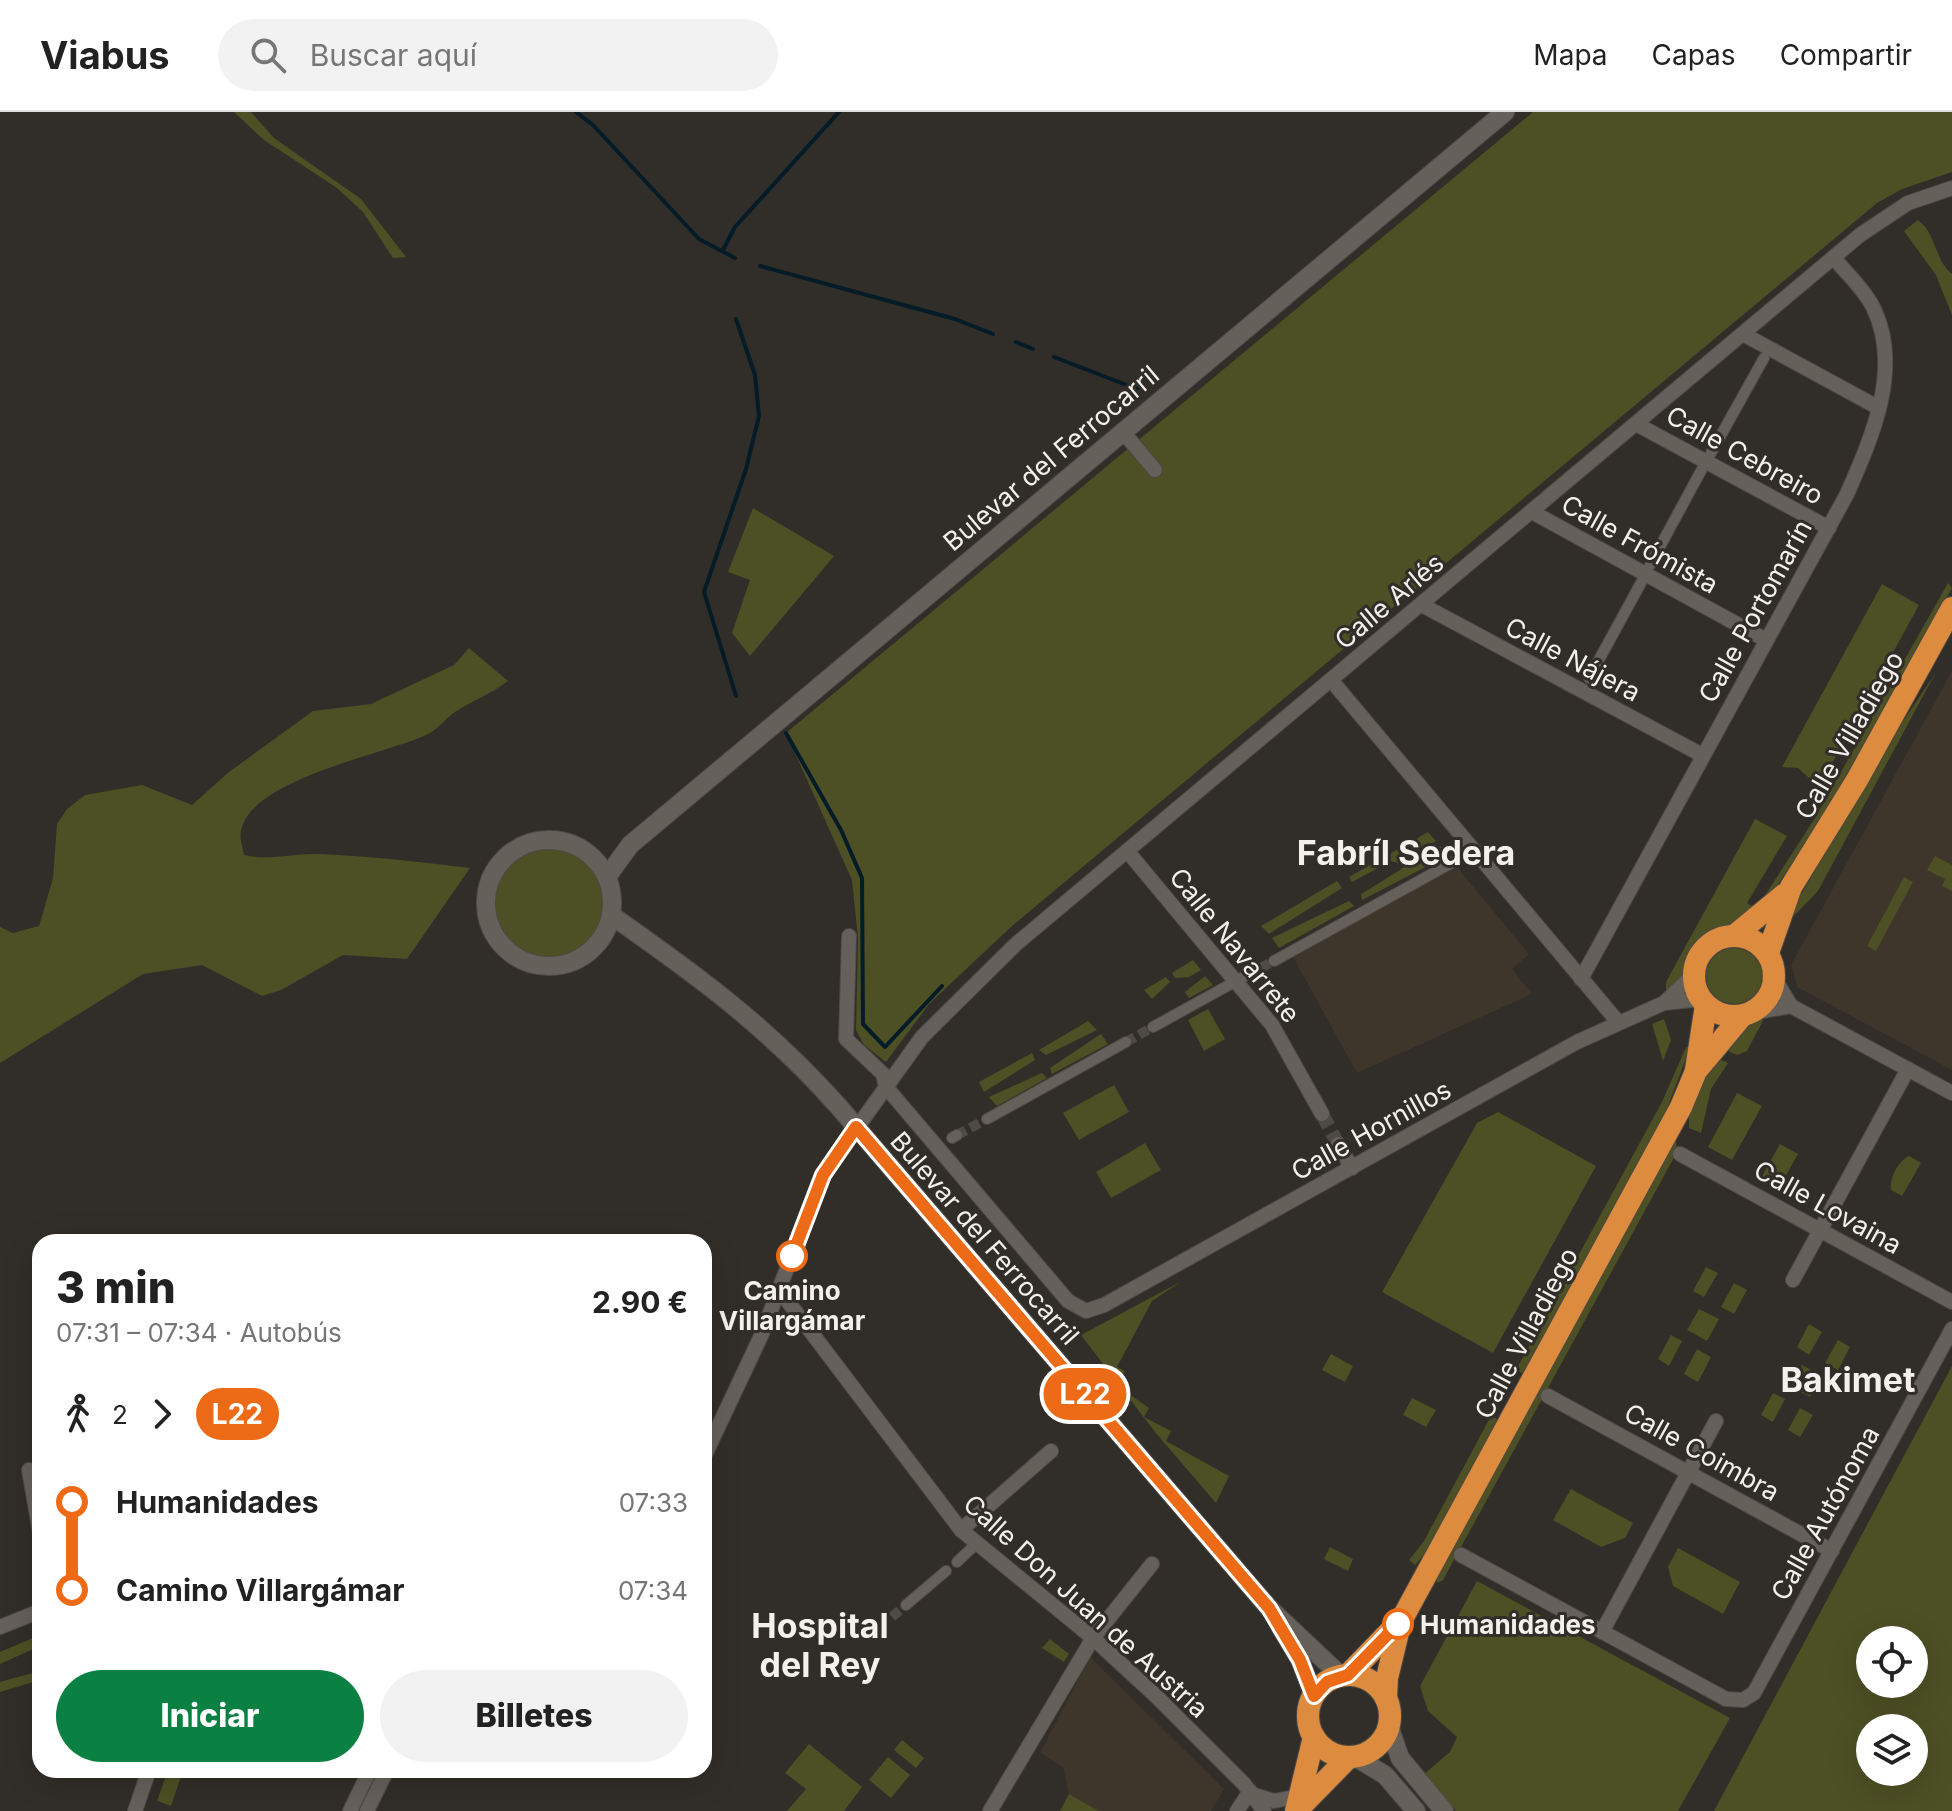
<!DOCTYPE html>
<html lang="es">
<head>
<meta charset="utf-8">
<style>
	:root { --surface:#fff; --page:#f2f2f2; --text:#222; --muted:#767676; --line:#e0e0e0; --accent:#0b8043 }
	body { margin:0; font-family:Inter,sans-serif; background:var(--page); color:var(--text); height:100vh; display:flex; flex-direction:column; font-size:30px; white-space:nowrap }
	* { box-sizing:border-box; margin:0 }
	p { font-size:26px; color:var(--muted) }
	.icon { flex:none; width:44px; height:44px; fill:none; stroke:currentColor; stroke-width:2; stroke-linecap:round; stroke-linejoin:round }
	.map { position:relative; flex:1; overflow:hidden }
	.side { position:absolute; left:32px; top:1122px; width:680px; height:544px; display:flex; flex-direction:column; background:var(--surface); border-radius:24px; box-shadow:0 8px 32px #0002 }
	.side>* { flex:none }
	.badge { padding:0 16px; border-radius:26px; font-size:28px; line-height:52px }
	.buttons { position:absolute; left:1856px; top:1514px; display:grid; gap:16px }
	.buttons a { display:grid; place-items:center; width:72px; height:72px; border-radius:50%; background:var(--surface); box-shadow:0 8px 32px #0002; font-size:40px }
	.map>.badge { position:absolute; translate:-50% -50%; box-shadow:0 0 0 4px #fff }
	.legs { display:flex; align-items:center; gap:12px; height:88px; padding:0 24px; font-size:26px }
	.legs p { margin-inline-start:auto }
	.headline { display:flex; align-items:center; justify-content:space-between; height:136px; padding:0 24px }
	h1 { font-size:44px; font-weight:800; line-height:60px }
	.button { display:flex; gap:16px; margin-top:auto; padding:16px 24px }
	.button a { flex:1; height:92px; border-radius:48px; background:var(--accent); color:#fff; font-size:32px; font-weight:800; line-height:92px; text-align:center }
	.button a+a { background:var(--page); color:var(--text) }
	ul { padding:0 24px; list-style:none }
	li { display:flex; align-items:center; gap:28px; height:88px; font-size:30px }
	li i { display:grid; place-items:center; width:12px; height:100%; margin:0 10px; background:currentColor }
	li i::after { content:''; width:20px; height:20px; margin:-10px; border:6px solid; border-radius:50%; background:var(--surface) }
	li p { margin-inline-start:auto }
	li:first-child i { background:linear-gradient(#0000 50%,currentColor 0) }
	li:last-child i { background:linear-gradient(currentColor 50%,#0000 0) }
	header { display:flex; align-items:center; gap:48px; box-sizing:border-box; height:112px; padding:0 40px; background:var(--surface); border-bottom:2px solid var(--line) }
	header strong { font-size:38px }
	nav { display:flex; gap:44px; margin-inline-start:auto; font-size:28px }
	.search { width:560px; height:72px; background:var(--page); display:flex; align-items:center; gap:20px; box-sizing:border-box; padding:0 28px; border-radius:44px; color:var(--muted); font-size:30px }
	.map>svg:first-child { display:block }
</style>
</head>
<body>
<header>
<strong>Viabus</strong>
<div class="search"><svg class="icon" aria-label="search" viewBox="0 0 24 24"><circle cx="10" cy="10" r="6"/><path d="M15 15l6 6"/></svg>Buscar aquí</div>
<nav><a>Mapa</a><a>Capas</a><a>Compartir</a></nav>
</header>
<div class="map">
<svg width="1952" height="1699" viewBox="0 0 1952 1699">
	<rect width="100%" height="100%" fill="#312d28"/>
	<g fill="#3e352b">
		<path d="M1952,559V958L1797,875L1791,853Z"/>
		<path d="M1457,755L1529,842L1512,857L1532,882L1357,961L1293,845Z"/>
		<path d="M1090,1545L1224,1677L1211,1699H1099L1069,1682L1063,1655L1040,1641Z"/>
	</g>
	<g fill="#4d4f24" fill-rule="evenodd">
		<path d="M234,0H251L274,26L361,87L406,145L393,146L363,100L337,76L264,28Z"/>
		<path d="M1533,0H1952V60L1902,77L1877,91L1012,814L929,892L886,950L864,933L856,918L858,826L852,768L786,621Z"/>
		<path d="M1918,108C1936,121 1935,149 1952,162V203L1936,163L1904,119Z"/>
		<path d="M753,396L834,444L750,544L732,521L750,468L728,460Z"/>
		<path d="M1948,471L1952,476L1825,703L1766,790L1762,788L1815,706Z"/>
		<path d="M1882,472L1919,493L1819,675L1798,656L1782,655Z"/>
		<path d="M469,536L508,569C491,582 472,589 455,600C445,607 438,618 426,623C386,642 250,667 241,719C239,725 243,736 244,743C269,749 293,741 319,742C370,744 420,750 470,756L407,847L343,843L281,878L262,884L202,853L143,862L0,951V815L13,821L39,814L53,766L57,712L67,697L85,683L142,673L192,693L229,660L313,599L371,592L454,553Z"/>
		<path d="M1936,560L1818,779L1793,805L1789,803L1904,608Z"/>
		<path d="M1755,707L1787,724L1747,791L1757,797L1731,816L1700,830L1683,863L1666,880V870Z"/>
		<path d="M1428,720L1436,729L1398,751L1391,749L1352,770L1349,765Z"/>
		<path d="M1440,734L1448,742L1445,745L1362,788L1361,782C1389,766 1411,749 1440,734Z"/>
		<circle cx="550" cy="792" r="58"/>
		<path d="M1935,744L1952,753V779L1942,774L1945,767L1927,758Z"/>
		<path d="M1904,765L1913,770L1876,839L1867,834Z"/>
		<path d="M1337,769L1342,776L1269,822L1261,814Z"/>
		<path d="M1349,789L1354,794L1279,836L1272,826Z"/>
		<circle cx="1734" cy="864" r="28"/>
		<path d="M1193,848L1201,858L1189,865L1175,866L1172,861Z"/>
		<path d="M1205,864L1213,873L1189,886L1185,880Z"/>
		<path d="M1166,865L1170,870L1152,887L1144,878Z"/>
		<path d="M1208,897L1225,927L1204,939L1188,908Z"/>
		<path d="M1766,903L1747,939L1737,943L1720,935L1747,909Z"/>
		<path d="M1664,907L1671,928L1663,949L1652,912Z"/>
		<path d="M1088,909L1097,918L1046,943L1039,938Z"/>
		<path d="M1101,922L1108,932L1052,962L1050,956Z"/>
		<path d="M1686,935L1690,936L1663,1007L1524,1262L1516,1258L1662,990Z"/>
		<path d="M1032,941L1035,948L984,980L979,970Z"/>
		<path d="M1715,945L1728,951L1711,977L1701,1021L1689,1016V1001Z"/>
		<path d="M1042,961L1047,966L997,994L989,985Z"/>
		<path d="M1114,973L1129,1000L1079,1028L1063,1001Z"/>
		<path d="M1737,981L1762,994L1732,1048L1708,1035Z"/>
		<path d="M1498,1000L1596,1054L1493,1241L1382,1180L1477,1011Z"/>
		<path d="M1676,1026L1677,1040L1443,1468L1438,1471L1436,1468Z"/>
		<path d="M1145,1031L1161,1058L1111,1086L1096,1060Z"/>
		<path d="M1780,1032L1798,1042L1780,1074L1762,1064Z"/>
		<path d="M1909,1044L1921,1051L1902,1084L1891,1078C1889,1067 1898,1049 1909,1044Z"/>
		<path d="M1706,1155L1718,1161L1704,1185L1693,1179Z"/>
		<path d="M1182,1169L1152,1189L1117,1255L1125,1259L1121,1268L1126,1280L1149,1296L1144,1305L1171,1319L1166,1329L1229,1364L1216,1391L1155,1320L1081,1223Z"/>
		<path d="M1734,1171L1747,1178L1734,1202L1721,1195Z"/>
		<path d="M1699,1197L1719,1207L1707,1229L1687,1218Z"/>
		<path d="M1809,1212L1822,1220L1809,1243L1797,1235Z"/>
		<path d="M1671,1223L1682,1229L1669,1254L1658,1247Z"/>
		<path d="M1838,1228L1850,1235L1838,1258L1825,1251Z"/>
		<path d="M1697,1237L1711,1245L1698,1270L1684,1262Z"/>
		<path d="M1331,1242L1353,1254L1345,1270L1322,1258Z"/>
		<path d="M1802,1253L1822,1264L1810,1285L1791,1275Z"/>
		<path d="M1952,1254V1699H1714ZM1870,1528H1914V1572H1870ZM1870,1616H1914V1660H1870Z"/>
		<path d="M1773,1281L1785,1287L1773,1310L1761,1303Z"/>
		<path d="M1412,1286L1436,1298L1426,1315L1403,1303Z"/>
		<path d="M1800,1296L1813,1303L1800,1325L1788,1318Z"/>
		<path d="M1492,1302L1498,1309L1425,1442L1415,1453L1409,1448L1424,1429Z"/>
		<path d="M1571,1377L1633,1411L1625,1426L1601,1435L1553,1408Z"/>
		<path d="M1330,1435L1353,1447L1348,1459L1324,1447Z"/>
		<path d="M1678,1436L1740,1470L1723,1502L1673,1474L1668,1455Z"/>
		<path d="M1477,1469L1730,1606L1678,1699H1456L1424,1662L1450,1640L1457,1625L1428,1599L1420,1574Z"/>
		<path d="M40,1523V1534L0,1552V1540Z"/>
		<path d="M1050,1527L1069,1542L1064,1550L1042,1536Z"/>
		<path d="M40,1559V1568L0,1580V1570Z"/>
		<path d="M902,1628L924,1646L916,1656L894,1638Z"/>
		<path d="M809,1632L862,1675L844,1699H787L806,1677L785,1661Z"/>
		<path d="M888,1645L910,1663L891,1686L869,1668Z"/>
		<path d="M168,1658L183,1659L171,1694L157,1689Z"/>
		<path d="M1069,1682L1099,1699H1060Z"/>
	</g>
	<g fill="none" stroke-linecap="round" stroke-linejoin="round">
		<g stroke="#041c27" stroke-width="4">
			<path d="M576,0L593,13L699,127L735,146"/>
			<path d="M723,138L735,115L839,0"/>
			<path d="M760,154L955,207L993,222"/>
			<path d="M736,207L755,263L759,304L746,357L704,480L736,584"/>
			<path d="M1016,230L1033,237"/>
			<path d="M1054,245L1137,277"/>
			<path d="M786,621L841,718L862,766L863,912L885,935L942,874"/>
		</g>
		<g stroke="#4e4a46" stroke-width="10" stroke-dasharray="10 5" stroke-linecap="butt">
			<path d="M1247,863L1274,849"/>
			<path d="M1126,930L1153,915"/>
			<path d="M957,1023L987,1007"/>
			<path d="M892,1505L906,1493"/>
		</g>
		<path stroke="#4e4a46" stroke-width="14" stroke-dasharray="14 7" stroke-linecap="butt" d="M1322,1002L1338,1032"/>
		<g stroke="#4d4a46" stroke-width="12">
			<g id="pedestrian">
				<path d="M1711,341L1764,246"/>
				<path d="M1650,453L1702,357"/>
				<path d="M1589,566L1642,469"/>
				<path d="M1274,849L1457,748"/>
				<path d="M1153,915L1247,863"/>
				<path d="M987,1007L1126,930"/>
				<path d="M952,1026L957,1023"/>
				<path d="M957,1450L976,1432"/>
				<path d="M906,1493L946,1459"/>
			</g>
		</g>
		<g stroke="#4d4a46" stroke-width="16">
			<g id="minor">
				<path d="M1743,222L1879,296"/>
				<path d="M1638,313L1829,416"/>
				<path d="M1123,320L1155,358"/>
				<path d="M1534,401L1766,528"/>
				<path d="M1422,493L1702,643"/>
				<path d="M1331,568L1618,910"/>
				<path d="M1128,740L1272,913L1322,1002"/>
				<path d="M849,824L846,927L883,962L886,975L1068,1189L1086,1199L1104,1193L1577,930L1664,891L1701,887"/>
				<path d="M1581,867L1847,382C1872,325 1903,256 1873,195C1864,177 1847,162 1834,146"/>
				<path d="M1775,867L1791,894L1952,981"/>
				<path d="M1664,891L1694,862"/>
				<path d="M1751,901L1791,894"/>
				<path d="M1338,1032L1352,1056"/>
				<path d="M1680,1042L1952,1190"/>
				<path d="M1793,1168L1908,957"/>
				<path d="M780,1179L961,1418L1093,1526L1157,1585L1244,1672L1264,1699"/>
				<path d="M1548,1284L1832,1439"/>
				<path d="M704,1345L761,1224L823,1063L922,925L1015,833L1860,123L1908,91L1952,76"/>
				<path d="M29,1358L40,1421"/>
				<path d="M961,1418L1051,1339"/>
				<path d="M1461,1443L1726,1587L1743,1588L1754,1581L1952,1217"/>
				<path d="M0,1515L40,1499"/>
				<path d="M1602,1520L1716,1309"/>
				<path d="M1254,1683L1274,1689L1300,1684"/>
				<path d="M135,1699L149,1658"/>
				<path d="M350,1699L370,1658"/>
				<path d="M367,1699L387,1658"/>
				<path d="M990,1699L1093,1526L1152,1452"/>
				<path d="M1237,1699L1250,1679"/>
			</g>
		</g>
		<g stroke="#4d4a46" stroke-width="20">
			<g id="secondary">
				<circle cx="549" cy="791" r="63"/>
				<path d="M607,765L630,733L1505,0"/>
				<path d="M611,803C698,864 768,915 839,995L1269,1496L1341,1564"/>
				<path d="M1281,1516L1300,1548L1314,1584"/>
				<path d="M1389,1614L1400,1646L1444,1699"/>
				<path d="M1355,1645L1385,1663L1416,1699"/>
			</g>
		</g>
		<g stroke="#4d4a46" stroke-width="24">
			<g id="trunk">
				<circle cx="1734" cy="864" r="40"/>
				<path d="M1734,824L1785,782"/>
				<path d="M1768,841L1791,775L1857,668L1952,496"/>
				<path d="M1696,958L1706,893"/>
				<path d="M1348,1563L1402,1507L1681,995L1696,959L1742,904"/>
				<circle cx="1349" cy="1604" r="41"/>
				<path d="M1386,1586L1387,1566L1400,1512"/>
				<path d="M1300,1695L1349,1645"/>
				<path d="M1296,1699L1314,1625"/>
			</g>
		</g>
		<use href="#pedestrian" stroke="#65605a" stroke-width="10"/>
		<use href="#minor" stroke="#65605a" stroke-width="14"/>
		<use href="#secondary" stroke="#65605a" stroke-width="18"/>
		<use href="#trunk" stroke="#dd8b3f" stroke-width="22"/>
	</g>
	<g fill="none" stroke-linecap="round" stroke-linejoin="round">
		<g stroke="#fff" stroke-width="18">
			<path id="line-1" d="M792,1144L823,1063L856,1015L1269,1496L1300,1548L1314,1584L1327,1570L1348,1563L1398,1512"/>
		</g>
		<use href="#line-1" stroke="#ed6b17" stroke-width="12"/>
	</g>
	<g fill="#fff" stroke="#ed6b17" stroke-width="4">
		<circle cx="792" cy="1144" r="14"/>
		<circle cx="1398" cy="1512" r="14"/>
	</g>
	<g text-anchor="middle" dominant-baseline="central" stroke-width="6" stroke-linejoin="round" paint-order="stroke">
		<g font-size="26" fill="#f3f0ed" stroke="#312d28">
			<text transform="translate(1745 343) rotate(29)">Calle Cebreiro</text>
			<text transform="translate(1051 346) rotate(-40)">Bulevar del Ferrocarril</text>
			<text transform="translate(1640 432) rotate(29)">Calle Frómista</text>
			<text transform="translate(1389 489) rotate(-40)">Calle Arlés</text>
			<text transform="translate(1755 499) rotate(-61)">Calle Portomarín</text>
			<text transform="translate(1573 547) rotate(28)">Calle Nájera</text>
			<text transform="translate(1849 623) rotate(-60)">Calle Villadiego</text>
			<text transform="translate(1235 833) rotate(51)">Calle Navarrete</text>
			<text transform="translate(1371 1018) rotate(-29)">Calle Hornillos</text>
			<text transform="translate(1828 1095) rotate(29)">Calle Lovaina</text>
			<text transform="translate(985 1126) rotate(49)">Bulevar del Ferrocarril</text>
			<text transform="translate(1526 1221) rotate(-62)">Calle Villadiego</text>
			<text transform="translate(1702 1340) rotate(29)">Calle Coimbra</text>
			<text transform="translate(1825 1401) rotate(-61)">Calle Autónoma</text>
			<text transform="translate(1086 1494) rotate(42)">Calle Don Juan de Austria</text>
		</g>
		<g font-size="26" font-weight="bold" fill="#f3f0ed" stroke="#312d28">
			<text x="792" y="1178">Camino<tspan x="792" dy="30">Villargámar</tspan></text>
			<text x="1420" y="1512" text-anchor="start">Humanidades</text>
		</g>
		<g font-size="34" font-weight="bold" fill="#f3f0ed" stroke="#312d28">
			<text x="1406" y="740">Fabríl Sedera</text>
			<text x="1848" y="1267">Bakimet</text>
			<text x="820" y="1513">Hospital<tspan x="820" dy="39">del Rey</tspan></text>
		</g>
	</g>
</svg>
<div class="buttons">
<a><svg class="icon" aria-label="locate" viewBox="0 0 24 24"><circle cx="12" cy="12" r="6"/><path d="M12 2v4M12 18v4M2 12h4M18 12h4"/></svg></a>
<a><svg class="icon" aria-label="layers" viewBox="0 0 24 24"><path d="M12 4l9 5-9 5-9-5zM3 14l9 5 9-5"/></svg></a>
</div>
<b class="badge" style="left:1085px;top:1282px;background:#ed6b17;color:#fff">L22</b>
<section class="side">
<div class="headline"><div><h1>3 min</h1><p>07:31 – 07:34 · Autobús</p></div><b>2.90 €</b></div>
<div class="legs"><svg class="icon" aria-label="walk" viewBox="0 0 24 24"><circle cx="13" cy="4" r="2"/><path d="M13 8l-2 6 4 7M11 14l-3 7M7 12l3-4h3l4 4"/></svg>2<svg class="icon" aria-label="forward" viewBox="0 0 24 24"><path d="M9 5l7 7-7 7"/></svg><b class="badge" style="background:#ed6b17;color:#fff">L22</b></div>
<ul>
<li><i style="color:#ed6b17"></i><b>Humanidades</b><p>07:33</p></li>
<li><i style="color:#ed6b17"></i><b>Camino Villargámar</b><p>07:34</p></li>
</ul>
<div class="button"><a>Iniciar</a><a>Billetes</a></div>
</section>
</div>
</body>
</html>
